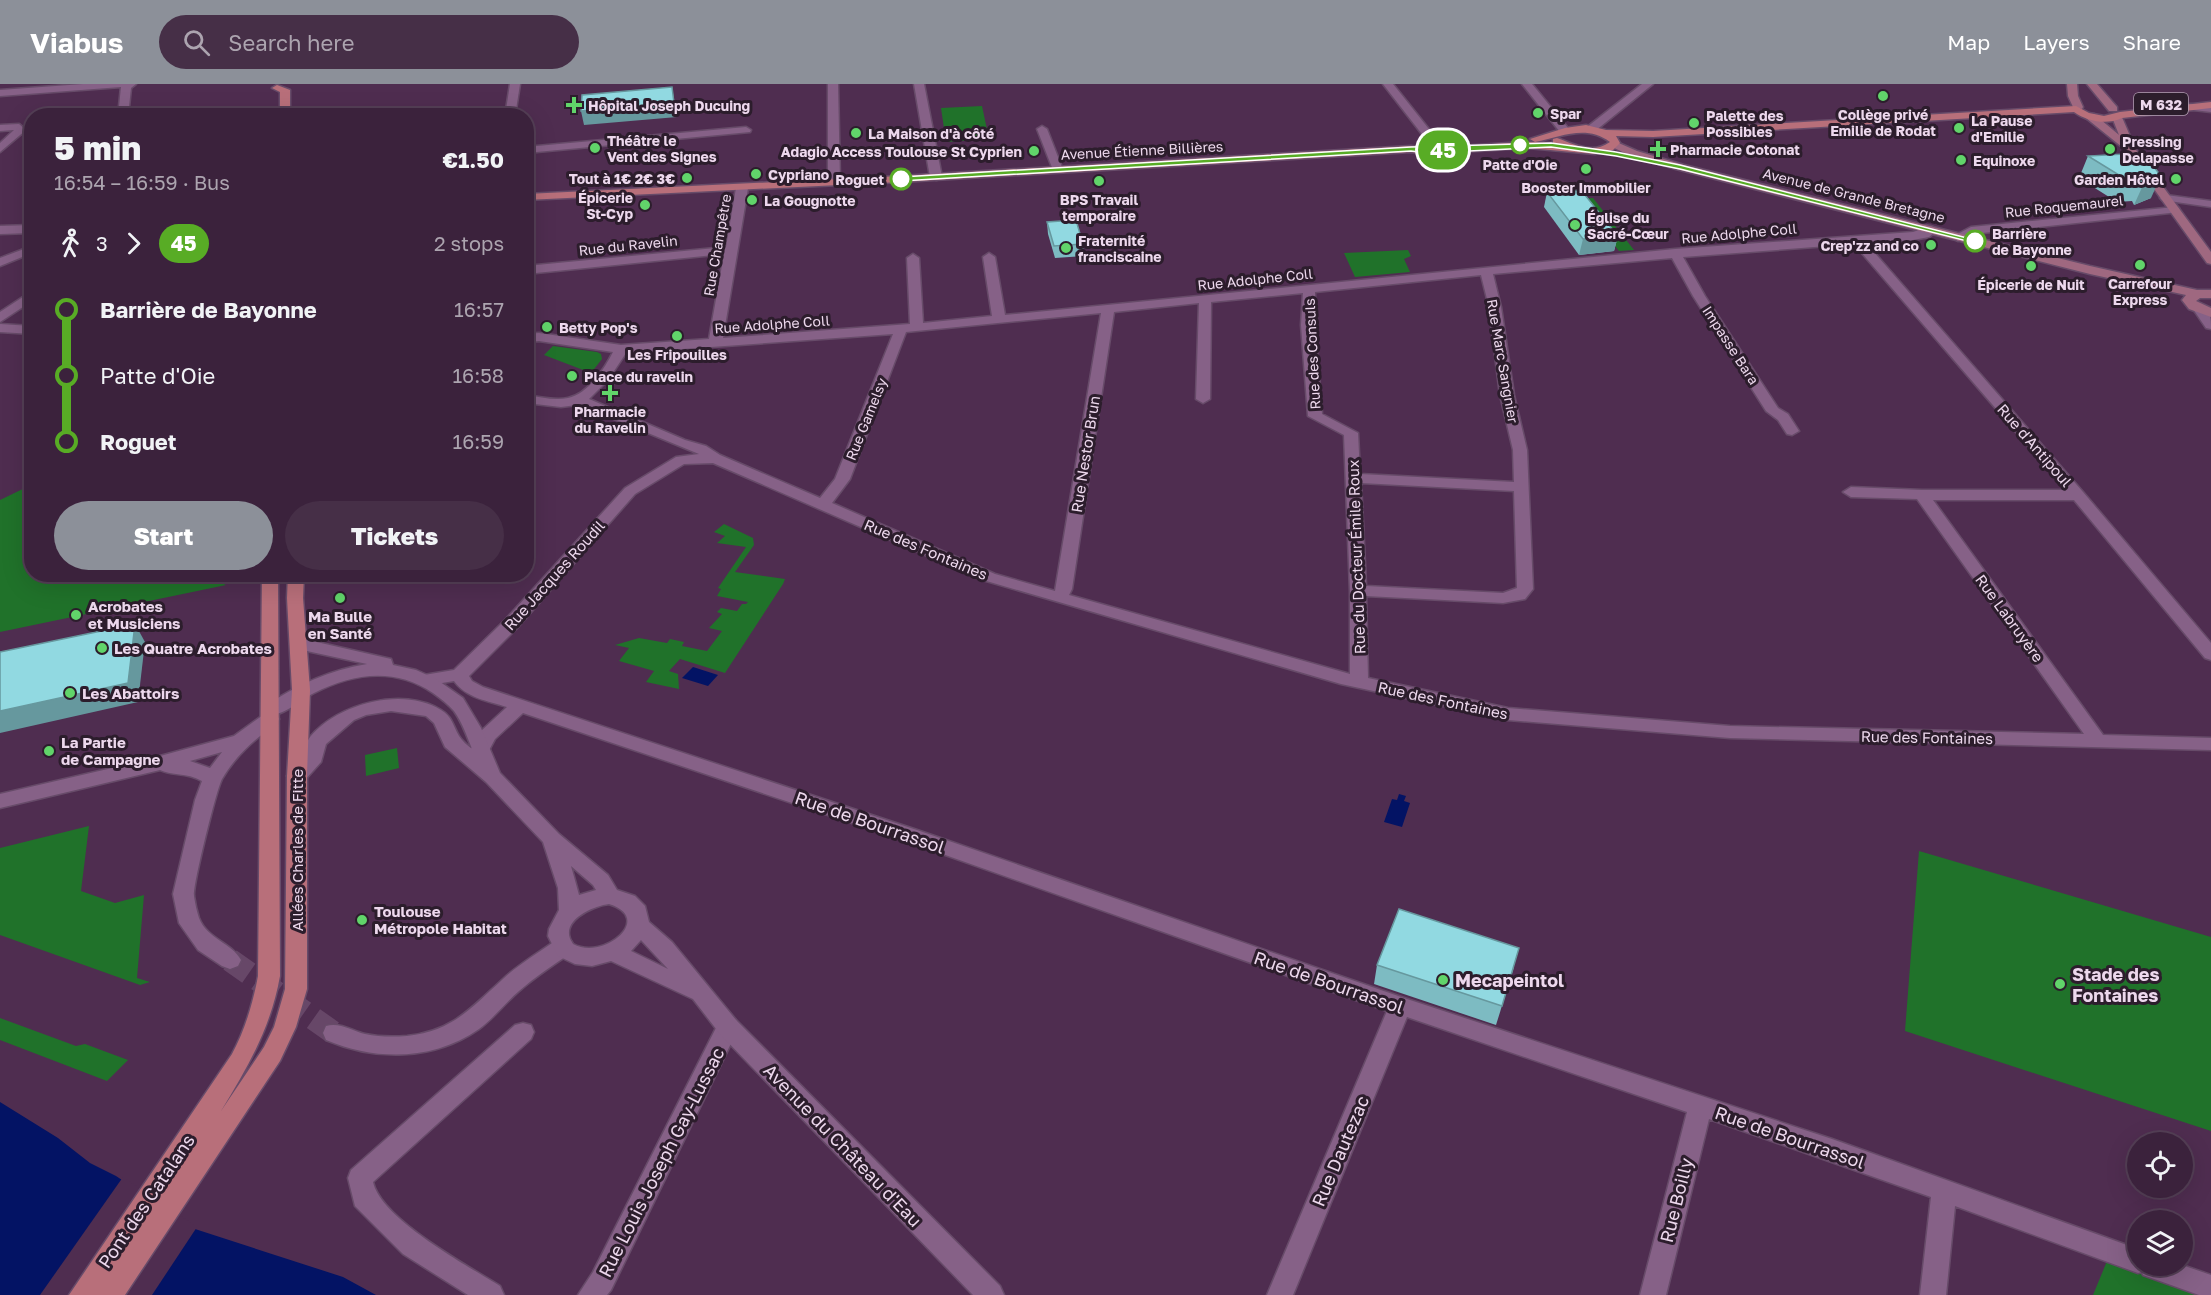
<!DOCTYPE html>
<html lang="en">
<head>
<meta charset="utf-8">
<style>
	:root { --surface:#3b223c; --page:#462f47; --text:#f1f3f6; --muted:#aca4af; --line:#543f56; --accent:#8c9099 }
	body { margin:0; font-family:"Golos Text",sans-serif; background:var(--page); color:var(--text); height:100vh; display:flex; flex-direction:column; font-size:22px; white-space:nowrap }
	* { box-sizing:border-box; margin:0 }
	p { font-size:20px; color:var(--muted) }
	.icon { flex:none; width:33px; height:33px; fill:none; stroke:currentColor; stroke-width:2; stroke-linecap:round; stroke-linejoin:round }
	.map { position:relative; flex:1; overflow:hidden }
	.drawer { position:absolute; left:24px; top:24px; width:510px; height:474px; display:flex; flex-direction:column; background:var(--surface); border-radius:24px; box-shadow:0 6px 24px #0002,0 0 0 2px var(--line) }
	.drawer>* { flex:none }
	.badge { padding:0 12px; border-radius:20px; font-size:21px; line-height:39px }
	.controls { position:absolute; left:2127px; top:1048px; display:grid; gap:12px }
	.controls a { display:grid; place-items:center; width:66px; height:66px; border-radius:50%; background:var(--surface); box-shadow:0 6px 24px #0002,0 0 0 2px var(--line); font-size:30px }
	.map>.badge { position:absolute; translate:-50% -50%; box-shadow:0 0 0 3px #fff }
	.legs { display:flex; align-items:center; gap:9px; height:66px; padding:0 30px; font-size:20px }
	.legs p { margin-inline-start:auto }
	.head { display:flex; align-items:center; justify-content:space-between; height:102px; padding:0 30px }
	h1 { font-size:33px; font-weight:800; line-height:45px }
	.cta { display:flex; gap:12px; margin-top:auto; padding:12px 30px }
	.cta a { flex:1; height:69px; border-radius:36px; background:var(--accent); color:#fff; font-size:24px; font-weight:800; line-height:69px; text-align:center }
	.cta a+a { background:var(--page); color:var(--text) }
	ul { padding:0 30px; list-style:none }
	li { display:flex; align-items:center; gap:21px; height:66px; font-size:22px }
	li i { display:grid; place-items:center; width:9px; height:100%; margin:0 8px; background:currentColor }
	li i::after { content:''; width:15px; height:15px; margin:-8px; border:4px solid; border-radius:50%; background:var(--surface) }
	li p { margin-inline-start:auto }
	li:first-child i { background:linear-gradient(#0000 50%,currentColor 0) }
	li:last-child i { background:linear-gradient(currentColor 50%,#0000 0) }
	header { display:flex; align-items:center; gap:36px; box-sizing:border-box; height:84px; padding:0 30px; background:var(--accent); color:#fff }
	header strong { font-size:28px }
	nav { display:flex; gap:33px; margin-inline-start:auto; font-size:21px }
	.search { width:420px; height:54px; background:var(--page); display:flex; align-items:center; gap:15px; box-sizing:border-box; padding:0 21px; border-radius:33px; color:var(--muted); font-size:22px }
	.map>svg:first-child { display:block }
</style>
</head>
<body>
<header>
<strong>Viabus</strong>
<div class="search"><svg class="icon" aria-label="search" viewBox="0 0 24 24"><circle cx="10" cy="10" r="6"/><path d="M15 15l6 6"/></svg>Search here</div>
<nav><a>Map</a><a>Layers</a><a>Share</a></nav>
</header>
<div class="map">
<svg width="2211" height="1211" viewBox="0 0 2211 1211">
	<rect width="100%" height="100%" fill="#4f2d50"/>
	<g fill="#20722a">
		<path d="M982,22L989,55L946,58L941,24Z"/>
		<path d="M1593,114L1634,166L1619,167L1578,115Z"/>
		<path d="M1408,166L1411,172L1404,175L1410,188L1355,193L1344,169Z"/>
		<path d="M553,262L597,268L601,270L602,275L591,289L544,271Z"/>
		<path d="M31,401L32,490L219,491V498L226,501L0,548V416Z"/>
		<path d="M724,440L753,454L754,461L735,488L785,495L783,500L725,589L680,575L669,587L678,590L679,605L646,598L654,587L619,577L629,564L615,561L639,554L667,559L670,555L684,558L682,562L707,567L722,547L709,544L722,530L717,528L721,524L737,527L742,520H746L748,518L717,512L721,505L718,504L746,463L717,459L725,452L714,448Z"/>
		<path d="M397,664L399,684L366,692L365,671Z"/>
		<path d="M89,742L81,807L115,819L144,811L137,894L150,898L140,901L0,851V764Z"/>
		<path d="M1919,767L2211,853V1047L1905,947Z"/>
		<path d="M0,934L76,962L85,960L128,976L107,997L0,956Z"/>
		<path d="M2107,1177L2202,1211H2093Z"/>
	</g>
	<g fill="#031364">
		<path d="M693,583L718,591L708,602L682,594Z"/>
		<path d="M1399,710L1406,712L1404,717L1410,719L1402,743L1384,738L1392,715L1397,716Z"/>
		<path d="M0,1018L58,1054L90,1079L116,1092L195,1145L343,1193L376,1211H0Z"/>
	</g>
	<path fill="#4f2d50" d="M123,1093L197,1143L152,1211H40Z"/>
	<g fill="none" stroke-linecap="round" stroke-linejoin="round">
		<path stroke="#674768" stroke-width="23" stroke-dasharray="23 11" stroke-linecap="butt" d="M230,876L334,949"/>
		<g stroke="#674b69" stroke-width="3">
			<g id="minor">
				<path d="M83,0H136L131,4L128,32H118L121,3L0,12V6Z"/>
				<path d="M510,0H520L515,32H505Z"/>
				<path d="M828,0H838L840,98L834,101L828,98Z"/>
				<path d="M914,0H924L942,93L940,95L936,96L930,93Z"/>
				<path d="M1383,0H1393L1440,59V63H1432Z"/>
				<path d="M1522,0H1532L1568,44V48H1560Z"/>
				<path d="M2189,20L2211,22V28L2185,25V21Z"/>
				<path d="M19,40L26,46L0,68V59L14,46L0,47V41Z"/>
				<path d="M1042,42L1047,45L1063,86L1062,88H1054L1053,86L1037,45Z"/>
				<path d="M746,43L751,46L750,48L526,69V63Z"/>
				<path d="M742,101L748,104L723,254L910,240L907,174L913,170L919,174L923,239L992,232L983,173L989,169L995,173L1005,231L1675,165L1913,148L1931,142L1935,144V148L1929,153L1913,156L1866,159L2083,408L2211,559V576L2205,574L2074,416H1933L2103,651L2211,654V666L1730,654L1508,636L1341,600L983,496L713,379L684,380L635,410L517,544L469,592L472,597L483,603L917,746L1404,914L1832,1055L2138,1165V1182L2182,1181L2211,1191V1211H2199L2143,1191L2142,1188L2138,1189L1955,1122L1946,1211H1920L1931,1113L1709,1035L1666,1211H1640L1687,1028L1407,933L1293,1211H1267L1387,927L903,756L523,629L495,655L487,670L480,671L473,670L471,665L481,647L507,623C488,617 466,614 454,597L424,602L418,600L415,596L418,592L454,586L505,536L625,404L676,373L699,370L585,323L577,321L561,323L526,319V311C540,313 555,317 568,314C588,310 605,284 613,268L539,257L526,258V250L539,249L621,261L709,255L724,170L526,190V182L726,163L736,104ZM1854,160L2066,406H1922L1851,403L1843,408L1851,413L1917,415L2084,650L1730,642L1508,624L1368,594L1366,512L1503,519L1525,515L1533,505L1527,366L1514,311L1501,223L1493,190L1672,174L1693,212L1766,327L1778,336L1787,350L1792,351L1799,347L1788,330L1778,324L1705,212L1683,173ZM1481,191L1489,223L1500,311L1513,366L1514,398L1360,390L1358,349L1322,330L1315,241V208ZM1303,209L1301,241L1308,332L1344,351L1350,507V590L1069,511L1072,505L1114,228L1199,219L1196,315L1203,319L1210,315L1211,218ZM1101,229L1055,507L995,490L832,419L850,395L906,248ZM893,250L835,395L820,414L720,371L706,362L685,356L589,315L608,296L626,269ZM1361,399L1514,407L1517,504L1503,509L1366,502Z"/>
				<path d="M2166,111L2211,117V123L2162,116L2160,114Z"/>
				<path d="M2175,123L2179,124V128L1973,150L1958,157L1952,153L1971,143Z"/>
				<path d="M32,162V169L0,182V174Z"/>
				<path d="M32,207V217L0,238V228Z"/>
				<path d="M2199,221C2211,224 2211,235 2211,245L2206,244L2193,225Z"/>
				<path d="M0,240L32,242V250L0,248Z"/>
				<path d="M270,629L277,631L279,635L277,639C255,655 236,671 222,695C216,707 193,800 194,812C195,819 197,828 199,834C207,855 232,859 241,876L238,882L230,885L222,882L198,866L179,839L173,810L195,716L202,697C186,688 172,692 160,686L0,724V710L138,678L234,652L263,631ZM222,668L210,684L190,677Z"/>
				<path d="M563,855L571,857L574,863L571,869C553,881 535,893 519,907C505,919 494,934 479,945C433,977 376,977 326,956L323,949L326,942C340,938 352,947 365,950C379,953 393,953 407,952C453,947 471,924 503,895C519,880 538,869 555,857Z"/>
				<path d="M728,934L736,936L739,943L611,1206L607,1211H578L593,1188L720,936Z"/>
				<path d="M523,939L531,941L534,948L531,955L373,1098C381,1135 468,1182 500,1202L504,1211H468L403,1170L355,1122L348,1094L351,1086L515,941Z"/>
			</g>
		</g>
		<g stroke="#674b69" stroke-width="3">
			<g id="tertiary">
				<path d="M1642,0H1653L1595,47H1587V43Z"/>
				<path d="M32,141V149L0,150V142Z"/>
				<path d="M299,554L391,575L393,581L416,586L436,595L463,614L481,644L500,689L559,750L608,791L617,806L635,812L645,822L649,838L672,858L736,936L1000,1202L1004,1211H973L720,950L693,915L611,877L592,882L575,880L558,872L548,852L549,845L559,826L558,804L543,758L486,698L445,663L434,639L426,632L391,627L366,631L354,636L326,660L321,678L304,697L297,699L290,697L287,692C291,685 299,682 303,675C307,669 305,659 310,653C337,620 403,602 441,626C452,632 453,642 459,652C462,657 467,661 472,665C467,652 462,638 454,627C448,620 440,614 433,609C395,583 353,589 314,609C300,616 281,635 265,630L262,626L265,622C297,601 329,586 367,580L293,564L290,560L293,556ZM571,782L593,801L596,806L579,811ZM609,820C655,834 604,877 573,860C557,838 592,822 609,820ZM641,856L668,885L631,867Z"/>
			</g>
		</g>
		<g stroke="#674b69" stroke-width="3">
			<g id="secondary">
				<path d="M2067,0H2077L2078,12L2083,23L2082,25L2073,23L2068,12Z"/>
				<path d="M2087,0H2097L2117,23V27H2109Z"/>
				<path d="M2086,30H2094L2119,51L2112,33L2121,31L2136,66L2211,168V180L2207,179L2127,67L2086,34Z"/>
				<path d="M1614,57L1637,67L1684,81L2090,182L2197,206H2211V214H2200L2196,217L2211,224V233L2189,225L2182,216L2186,211L2090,190L1676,85L1629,71L1610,62V58Z"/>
			</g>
		</g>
		<g stroke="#674b69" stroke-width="3">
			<g id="primary">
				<path d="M277,1L290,6V32H280V8L272,4Z"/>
				<path d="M2211,18V24L2122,34C2107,41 2088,38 2074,28L1653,53L1616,52L1620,59L1613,66L1595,70L1528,64L1427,70L1411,68L901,98L526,116V110L901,92L1411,62L1427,64L1528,58L1553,59V55L1557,54C1574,60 1592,71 1610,58C1586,40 1561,53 1535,58L1530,55L1565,44L1586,41L1606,46L1653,47L2076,22L2089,29L2104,32L2120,28Z"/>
				<path d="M262,490H278L280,892C271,943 248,983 221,1027L264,963L274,943L285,905L287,692L292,606L287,514L288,490H304L303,514L310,606L307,692V905L296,943L280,977L125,1211H69L232,970C245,946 253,919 258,892Z"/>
			</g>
		</g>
		<use href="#minor" fill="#866187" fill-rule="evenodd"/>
		<use href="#tertiary" fill="#866187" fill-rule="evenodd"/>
		<use href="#secondary" fill="#9f6880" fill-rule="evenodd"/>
		<use href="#primary" fill="#b86f7a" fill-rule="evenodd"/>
	</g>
	<g fill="#7dbbc2">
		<path d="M2143,69L2151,114L2134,121L2132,117L2117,118L2079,94L2088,72Z"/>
		<path d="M1547,108L1618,152L1614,167L1579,171L1544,123Z"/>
		<path d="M1047,138L1083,160L1084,172L1055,174L1048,150Z"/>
		<path d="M1377,881L1514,883L1496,941L1374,900Z"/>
	</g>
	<g fill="#66989e">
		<path d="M672,3L677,33L584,41L581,27Z"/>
		<path d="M2161,92L2151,114L2134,121L2144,99Z"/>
		<path d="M1618,152L1614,167L1579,171L1583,155Z"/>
		<path d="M135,540L145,558L138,618L0,649V627Z"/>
	</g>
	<g fill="#91d9e1" stroke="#66989e" stroke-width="1.5">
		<path d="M672,3L674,19L581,27L582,11Z"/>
		<path d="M2143,69L2161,92L2144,99L2142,96H2127L2088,72Z"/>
		<path d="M1581,106L1618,152L1583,155L1547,108Z"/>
		<path d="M1076,136L1083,160L1054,162L1047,138Z"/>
		<path d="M135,540L128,599L0,627V568Z"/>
		<path d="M1399,825L1519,864L1502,922L1377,881Z"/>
	</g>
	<path fill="#58ac25" stroke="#fff" stroke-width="1.5" d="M1551,59L1616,68L1680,81L1979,157L1975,159L1680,85L1616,72L1551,63L1427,69L1411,67L901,97L897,95L901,93L1411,63Z"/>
	<g fill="#61d46a" stroke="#2c1d2c" stroke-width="2">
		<circle cx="1883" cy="12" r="6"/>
		<path d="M571 12h6v6h6v6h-6v6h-6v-6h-6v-6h6z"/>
		<circle cx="1538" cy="29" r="6"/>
		<circle cx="1694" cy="39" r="6"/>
		<circle cx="1959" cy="44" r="6"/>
		<circle cx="856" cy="49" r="6"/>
		<circle cx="595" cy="64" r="6"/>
		<path d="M1655 56h6v6h6v6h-6v6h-6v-6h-6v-6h6z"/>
		<circle cx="2110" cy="65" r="6"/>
		<circle cx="1034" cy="67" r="6"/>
		<circle cx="1961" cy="76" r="6"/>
		<circle cx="1586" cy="85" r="6"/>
		<circle cx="756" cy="90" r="6"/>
		<circle cx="687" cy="94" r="6"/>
		<circle cx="2176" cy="95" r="6"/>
		<circle cx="1099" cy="97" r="6"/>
		<circle cx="752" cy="116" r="6"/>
		<circle cx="645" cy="121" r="6"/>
		<circle cx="1575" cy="141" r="6"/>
		<circle cx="1931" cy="161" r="6"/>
		<circle cx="1066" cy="164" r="6"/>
		<circle cx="2140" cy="181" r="6"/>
		<circle cx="2031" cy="182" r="6"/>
		<circle cx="547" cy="243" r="6"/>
		<circle cx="677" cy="252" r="6"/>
		<circle cx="572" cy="292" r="6"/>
		<path d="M607 300h6v6h6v6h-6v6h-6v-6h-6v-6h6z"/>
		<circle cx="340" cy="514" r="6"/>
		<circle cx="76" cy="531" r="6"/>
		<circle cx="102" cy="564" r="6"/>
		<circle cx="70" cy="609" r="6"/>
		<circle cx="49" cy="667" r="6"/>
		<circle cx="362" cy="836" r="6"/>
		<circle cx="1443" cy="896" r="6"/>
		<circle cx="2060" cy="900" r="6"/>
	</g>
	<g fill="#fff" stroke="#58ac25" stroke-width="3">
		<circle cx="1520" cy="61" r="8"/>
		<circle cx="901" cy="95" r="10"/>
		<circle cx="1975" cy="157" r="10"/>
	</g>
	<g text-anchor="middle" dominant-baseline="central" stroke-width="6" stroke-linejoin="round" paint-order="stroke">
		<rect fill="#2c1d2c" stroke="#b3a0b3" stroke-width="1.5" x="2134" y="9" width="54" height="22" rx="4.5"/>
		<g font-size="14" font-weight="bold" fill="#edd8ed">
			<text x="2161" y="20">M 632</text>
		</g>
		<g font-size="14" font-weight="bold" fill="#edd8ed" stroke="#2c1d2c" text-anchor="start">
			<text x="588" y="21">Hôpital Joseph Ducuing</text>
			<text x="1550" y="29">Spar</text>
			<text x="1883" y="30" text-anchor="middle">Collège privé<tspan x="1883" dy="16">Emilie de Rodat</tspan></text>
			<text x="1706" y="31">Palette des<tspan x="1706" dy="16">Possibles</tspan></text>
			<text x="1971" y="36">La Pause<tspan x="1971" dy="16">d'Emilie</tspan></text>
			<text x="868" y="49">La Maison d'à côté</text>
			<text x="607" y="56">Théâtre le<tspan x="607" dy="16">Vent des Signes</tspan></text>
			<text x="2122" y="57">Pressing<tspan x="2122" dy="16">Delapasse</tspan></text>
			<text x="1670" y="65">Pharmacie Cotonat</text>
			<text x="1022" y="67" text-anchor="end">Adagio Access Toulouse St Cyprien</text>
			<text x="1973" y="76">Equinoxe</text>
			<text x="768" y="90">Cypriano</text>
			<text x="675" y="94" text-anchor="end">Tout à 1€ 2€ 3€</text>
			<text x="2164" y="95" text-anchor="end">Garden Hôtel</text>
			<text x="1586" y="103" text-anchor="middle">Booster Immobilier</text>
			<text x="633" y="113" text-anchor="end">Épicerie<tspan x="633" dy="16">St-Cyp</tspan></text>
			<text x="1099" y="115" text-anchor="middle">BPS Travail<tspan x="1099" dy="16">temporaire</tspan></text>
			<text x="764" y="116">La Gougnotte</text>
			<text x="1587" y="133">Église du<tspan x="1587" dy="16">Sacré-Cœur</tspan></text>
			<text x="1078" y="156">Fraternité<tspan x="1078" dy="16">franciscaine</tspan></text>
			<text x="1919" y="161" text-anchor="end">Crep'zz and co</text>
			<text x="2140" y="199" text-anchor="middle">Carrefour<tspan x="2140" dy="16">Express</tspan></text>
			<text x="2031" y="200" text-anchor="middle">Épicerie de Nuit</text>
			<text x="559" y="243">Betty Pop's</text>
			<text x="677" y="270" text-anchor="middle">Les Fripouilles</text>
			<text x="584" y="292">Place du ravelin</text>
			<text x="610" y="327" text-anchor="middle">Pharmacie<tspan x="610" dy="16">du Ravelin</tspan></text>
		</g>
		<g font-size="14" fill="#edd8ed" stroke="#2c1d2c">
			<text transform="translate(1142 66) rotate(-3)">Avenue Étienne Billières</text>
			<text transform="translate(1854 111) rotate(14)">Avenue de Grande Bretagne</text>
			<text transform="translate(2064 122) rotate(-6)">Rue Roquemaurel</text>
			<text transform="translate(1739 149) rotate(-5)">Rue Adolphe Coll</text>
			<text transform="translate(628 161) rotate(-6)">Rue du Ravelin</text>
			<text transform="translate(717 161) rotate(-80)">Rue Champêtre</text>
			<text transform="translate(1255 195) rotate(-6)">Rue Adolphe Coll</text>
			<text transform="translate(772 240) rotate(-4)">Rue Adolphe Coll</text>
			<text transform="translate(1731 261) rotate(57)">Impasse Bara</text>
			<text transform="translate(1312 270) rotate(-93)">Rue des Consuls</text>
			<text transform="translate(1503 277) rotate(80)">Rue Marc Sangnier</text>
			<text transform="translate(866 335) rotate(-68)">Rue Gamelsy</text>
		</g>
		<g font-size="14" font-weight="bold" fill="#edd8ed" stroke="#2c1d2c">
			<text x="1520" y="80">Patte d'Oie</text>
			<text x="884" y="95" text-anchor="end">Roguet</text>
			<text x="1992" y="149" text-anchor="start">Barrière<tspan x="1992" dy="16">de Bayonne</tspan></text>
		</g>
		<g font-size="15" fill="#edd8ed" stroke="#2c1d2c">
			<text transform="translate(2035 361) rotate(49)">Rue d'Antipoul</text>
			<text transform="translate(1085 370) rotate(-81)">Rue Nestor Brun</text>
			<text transform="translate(926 465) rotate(23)">Rue des Fontaines</text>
			<text transform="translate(1356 473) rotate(-92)">Rue du Docteur Émile Roux</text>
			<text transform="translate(554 491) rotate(-48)">Rue Jacques Roudil</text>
			<text transform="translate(2010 534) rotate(54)">Rue Labruyère</text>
			<text transform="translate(1443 616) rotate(12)">Rue des Fontaines</text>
			<text transform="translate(1927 653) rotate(1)">Rue des Fontaines</text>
			<text transform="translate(297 766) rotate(-90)">Allées Charles de Fitte</text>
		</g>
		<g font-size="15" font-weight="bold" fill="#edd8ed" stroke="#2c1d2c" text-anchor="start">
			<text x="88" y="522">Acrobates<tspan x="88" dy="17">et Musiciens</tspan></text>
			<text x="340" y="532" text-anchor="middle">Ma Bulle<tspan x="340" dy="17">en Santé</tspan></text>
			<text x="114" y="564">Les Quatre Acrobates</text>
			<text x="82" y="609">Les Abattoirs</text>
			<text x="61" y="658">La Partie<tspan x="61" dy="17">de Campagne</tspan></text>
			<text x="374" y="827">Toulouse<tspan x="374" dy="17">Métropole Habitat</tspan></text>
		</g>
		<g font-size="18" fill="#edd8ed" stroke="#2c1d2c">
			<text transform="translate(870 738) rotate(19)">Rue de Bourrassol</text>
			<text transform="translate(1329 898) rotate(19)">Rue de Bourrassol</text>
			<text transform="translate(1790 1053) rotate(19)">Rue de Bourrassol</text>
			<text transform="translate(843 1061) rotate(46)">Avenue du Château d'Eau</text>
			<text transform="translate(1340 1067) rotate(-67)">Rue Dautezac</text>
			<text transform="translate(661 1078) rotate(-63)">Rue Louis Joseph Gay-Lussac</text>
			<text transform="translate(1676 1116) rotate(-76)">Rue Boilly</text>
			<text transform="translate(146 1117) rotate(-56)">Pont des Catalans</text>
		</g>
		<g font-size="18" font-weight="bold" fill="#edd8ed" stroke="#2c1d2c" text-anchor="start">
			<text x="2072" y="890">Stade des<tspan x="2072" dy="21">Fontaines</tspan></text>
			<text x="1455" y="896">Mecapeintol</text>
		</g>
	</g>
</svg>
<div class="controls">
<a><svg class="icon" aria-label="locate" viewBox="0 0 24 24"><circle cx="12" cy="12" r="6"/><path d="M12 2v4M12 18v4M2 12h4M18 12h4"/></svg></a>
<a><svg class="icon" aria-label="layers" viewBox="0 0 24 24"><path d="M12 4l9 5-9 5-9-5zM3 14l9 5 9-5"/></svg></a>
</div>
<b class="badge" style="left:1443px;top:66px;background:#58ac25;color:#fff">45</b>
<section class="drawer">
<div class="head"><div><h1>5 min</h1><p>16:54 – 16:59 · Bus</p></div><b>€1.50</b></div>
<div class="legs"><svg class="icon" aria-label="walk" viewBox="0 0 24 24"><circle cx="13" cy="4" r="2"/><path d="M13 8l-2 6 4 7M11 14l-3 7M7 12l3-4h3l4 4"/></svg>3<svg class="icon" aria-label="forward" viewBox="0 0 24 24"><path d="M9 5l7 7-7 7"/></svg><b class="badge" style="background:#58ac25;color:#fff">45</b><p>2 stops</p></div>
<ul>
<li><i style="color:#58ac25"></i><b>Barrière de Bayonne</b><p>16:57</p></li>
<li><i style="color:#58ac25"></i><span>Patte d'Oie</span><p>16:58</p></li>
<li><i style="color:#58ac25"></i><b>Roguet</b><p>16:59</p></li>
</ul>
<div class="cta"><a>Start</a><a>Tickets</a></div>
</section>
</div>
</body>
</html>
